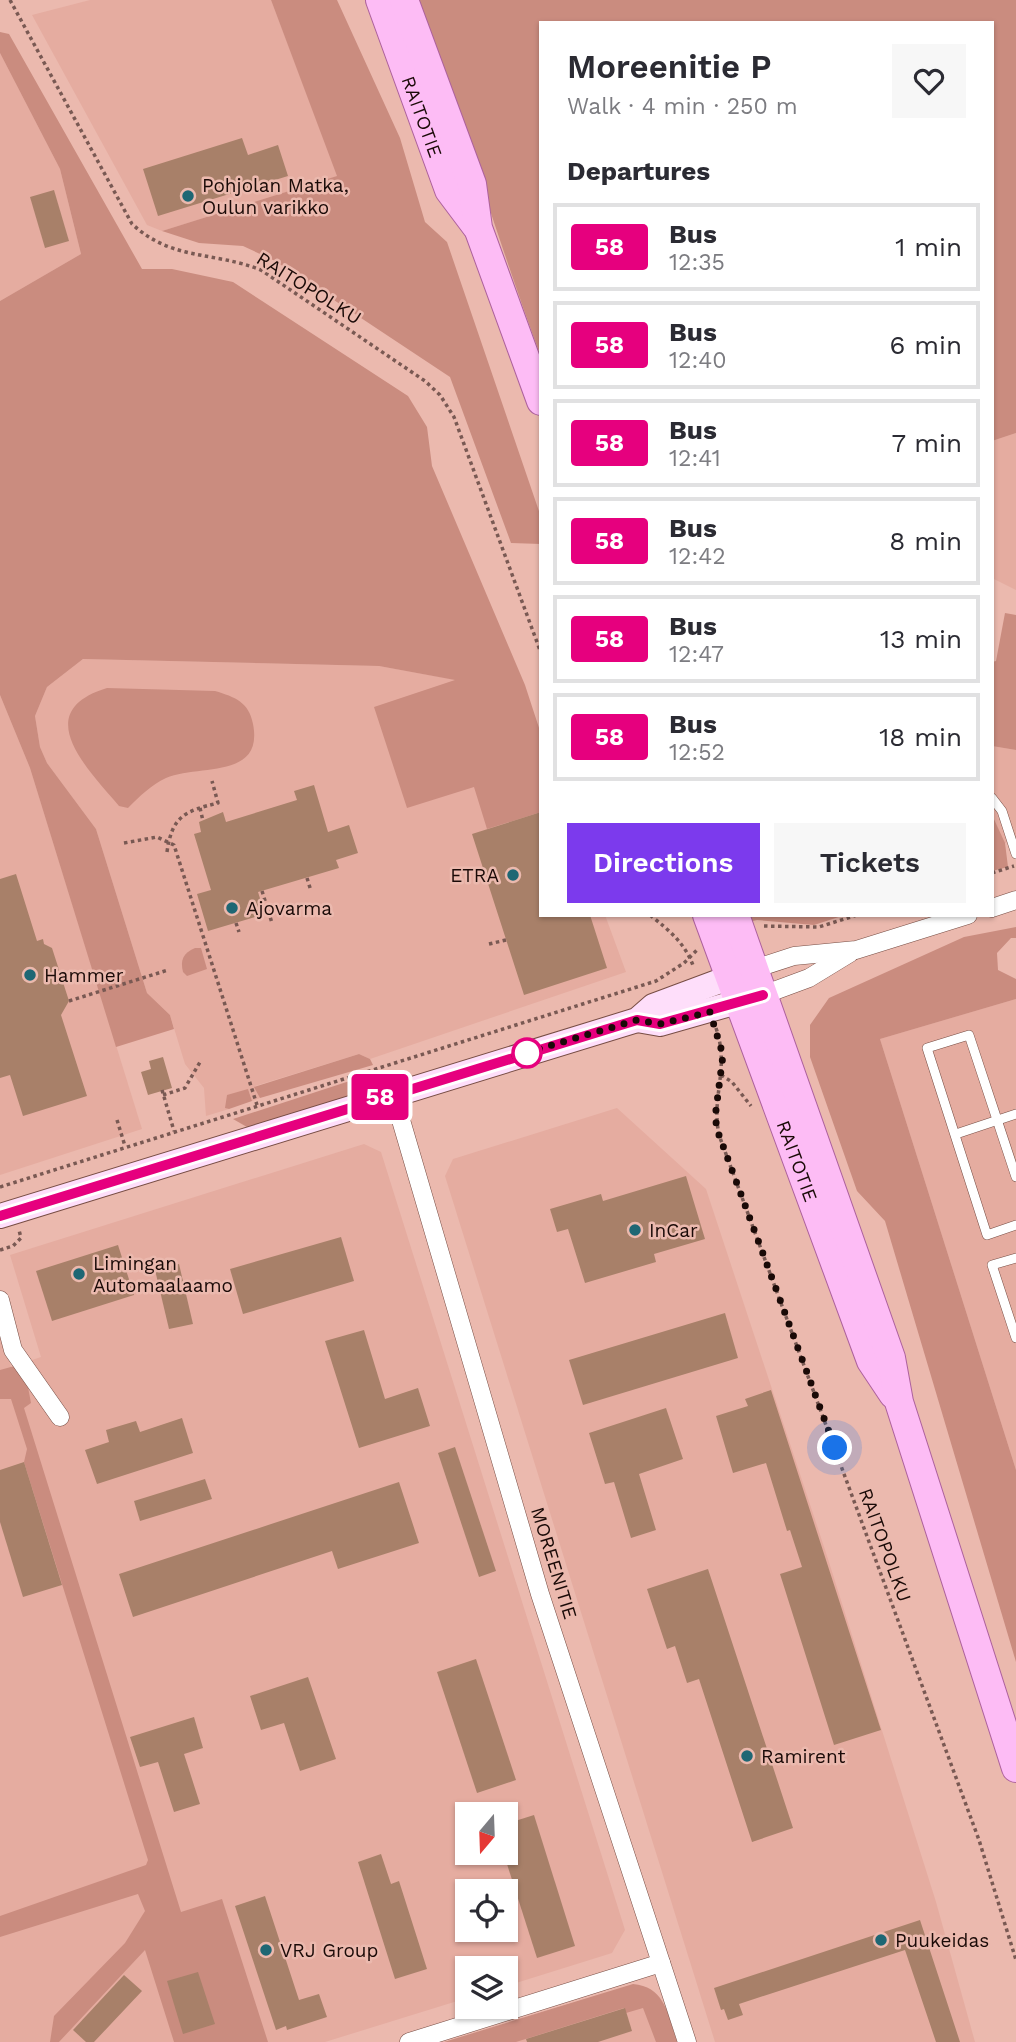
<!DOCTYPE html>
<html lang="en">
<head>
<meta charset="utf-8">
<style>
	:root { --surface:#fff; --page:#f7f7f7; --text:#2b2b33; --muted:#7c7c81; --line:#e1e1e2; --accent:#7c3aed }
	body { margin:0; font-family:"Work Sans",sans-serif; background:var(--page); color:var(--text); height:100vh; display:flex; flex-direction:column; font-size:26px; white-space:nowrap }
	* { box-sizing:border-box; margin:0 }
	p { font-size:23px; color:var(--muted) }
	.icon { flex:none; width:38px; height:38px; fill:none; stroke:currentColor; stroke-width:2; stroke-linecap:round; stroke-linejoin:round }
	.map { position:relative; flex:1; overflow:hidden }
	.sheet { position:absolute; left:539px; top:21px; width:455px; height:896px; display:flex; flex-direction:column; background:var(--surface); border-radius:0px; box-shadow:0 2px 5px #0004 }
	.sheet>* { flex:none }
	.badge { padding:0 14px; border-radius:5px; font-size:24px; line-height:46px }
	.needle { width:46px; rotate:199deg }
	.tools { position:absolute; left:455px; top:1802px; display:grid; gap:14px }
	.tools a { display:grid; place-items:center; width:63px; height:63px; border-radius:0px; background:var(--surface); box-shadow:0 2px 5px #0004; font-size:35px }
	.you { position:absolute; width:35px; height:35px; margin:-18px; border:5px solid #fff; border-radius:50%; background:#1a73e8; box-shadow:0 0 0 10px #1a73e833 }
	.map>.badge { position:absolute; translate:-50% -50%; box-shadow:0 0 0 4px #fff }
	h2 { padding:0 28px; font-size:26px; line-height:63px }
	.round { display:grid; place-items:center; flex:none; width:74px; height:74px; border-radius:0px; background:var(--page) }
	.head { display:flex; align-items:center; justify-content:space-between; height:119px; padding:0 28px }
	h1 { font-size:33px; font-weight:600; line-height:52px }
	.primary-button { display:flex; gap:14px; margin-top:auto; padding:14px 28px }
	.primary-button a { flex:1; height:80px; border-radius:0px; background:var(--accent); color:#fff; font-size:28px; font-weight:600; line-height:80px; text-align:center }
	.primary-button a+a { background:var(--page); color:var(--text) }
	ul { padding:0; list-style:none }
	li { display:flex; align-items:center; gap:21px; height:88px; margin:0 14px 10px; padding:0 14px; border:4px solid var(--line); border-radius:0px }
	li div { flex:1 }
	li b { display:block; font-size:26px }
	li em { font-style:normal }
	li .badge { min-width:77px; font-weight:700; text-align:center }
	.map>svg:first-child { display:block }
</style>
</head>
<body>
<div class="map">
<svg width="1016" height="2042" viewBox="0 0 1016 2042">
	<rect width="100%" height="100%" fill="#ebb9ae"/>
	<g fill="#e5aca0" fill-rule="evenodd">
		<path d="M90,0H271L338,176L162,231L147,225L32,15Z"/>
		<path d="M0,53L60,169L81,254L0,301Z"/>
		<path d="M1016,433V590L992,578V441Z"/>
		<path d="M83,659L379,666L457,680L541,734V915H605L626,972L370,1059L359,1054L255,1086L260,1098L252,1101L248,1089L227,1109H229L206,1116L204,1088L185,1064L170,1015L147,993L96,829L47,763L40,747L35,716L47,687Z"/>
		<path d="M0,695L30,768L142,1129L0,1175Z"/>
		<path d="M992,746L1016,750V840L992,847Z"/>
		<path d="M1016,999V1470L880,1039Z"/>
		<path d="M617,1108L706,1189L828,1559L936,1902L975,2042H715L445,1176L453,1159Z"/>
		<path d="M364,1144L381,1152L625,1930L612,1953L506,1986V1969H467V1998L325,2042H0V1332L11,1367L41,1357L10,1255ZM467,1815H506V1853H467ZM467,1892H506V1930H467Z"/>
		<path d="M629,1998L649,2009L659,2042H487Z"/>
	</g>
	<g fill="#ca8c7f">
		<path d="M271,0H337L400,138L425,222L447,242L541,517V544L511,543L450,377L275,261L243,246L199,243L162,231L337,176Z"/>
		<path d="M419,0H1016V433L992,441V23H541V357C497,239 462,118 419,0Z"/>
		<path d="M0,32L9,34L142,269H172L233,282L408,396L427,427L432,466L525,685L541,734V812L487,829L474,787L407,808L374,707L455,680L379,666L83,659L47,687L35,716L40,747L47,763L96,829L147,993L170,1015L174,1029L116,1047L30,768L0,695V301L81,254L60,169L0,53Z"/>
		<path d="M1005,613L1016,615V750L992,746V662L996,661Z"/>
		<path d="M107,688L215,691C235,697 249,702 253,724C264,780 198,764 166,778C151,785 140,796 128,808L119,806C89,770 28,712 107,688Z"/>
		<path d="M992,815L1005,843L1008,867L992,871Z"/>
		<path d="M745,915H845L814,925L757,920L748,922Z"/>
		<path d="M1016,927V938H1011L997,953L998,970L1016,979V999L880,1039L1016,1470V1662L885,1221L857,1191L810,1057V1025L829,998L964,937Z"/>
		<path d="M195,948H201L207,969L187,976L183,972C180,960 183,953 195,948Z"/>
		<path d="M359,1054L370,1059L373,1065L260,1098L254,1087Z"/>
		<path d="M374,1073L377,1076L374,1085L361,1092L254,1126L247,1127L233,1119Z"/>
		<path d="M248,1089L252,1101L229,1109L225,1108L227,1095Z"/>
		<path d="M18,1365L27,1382L31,1403L24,1408L181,1912L222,1899L268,2042H174L145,1950L59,2042H50L54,2016L125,1943L145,1911L138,1894L0,1937V1916L146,1865L148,1860L24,1462L27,1449L11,1399H0V1370Z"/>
		<path d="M633,1984C666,1987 668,2016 677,2042H656L643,2008L626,2013L624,2008L516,2042H444Z"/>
	</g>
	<g fill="#a88069">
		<path d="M242,138L248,155L278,145L288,176L158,216L143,169Z"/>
		<path d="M54,190L69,241L45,248L30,197Z"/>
		<path d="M314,785L328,832L349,825L358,853L336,860L339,868L258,892L265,914L208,931L197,894L211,890L194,834L201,832L199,822L223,812L226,822L297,800L294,791Z"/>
		<path d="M541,812V915H590L607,968L524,995L472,834Z"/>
		<path d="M16,874L37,941L43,939L44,944L52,948L69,1001L61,1015L87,1096L23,1116L10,1075L0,1078V879Z"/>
		<path d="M163,1057L172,1088L148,1095L141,1072L151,1069L149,1061Z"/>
		<path d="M686,1176L705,1239L654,1254L656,1262L585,1283L568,1229L557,1232L550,1209L601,1194L603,1201Z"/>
		<path d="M341,1237L354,1281L243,1314L230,1269Z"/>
		<path d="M118,1245L134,1295L52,1321L36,1271Z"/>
		<path d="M179,1264L193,1324L169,1329L155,1270Z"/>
		<path d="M725,1313L738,1358L583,1405L569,1360Z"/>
		<path d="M364,1330L385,1399L418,1388L430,1426L359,1448L325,1341Z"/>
		<path d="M771,1390L881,1730L834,1745L780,1574L802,1567L790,1530L787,1531L766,1463L733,1473L716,1416L748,1406L745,1399Z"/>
		<path d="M666,1408L683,1459L639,1474L656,1530L631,1538L614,1482L605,1484L589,1433Z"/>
		<path d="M182,1418L193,1453L97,1484L85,1450L109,1442L106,1430L136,1421L140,1432Z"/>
		<path d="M455,1447L496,1571L479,1577L438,1453Z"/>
		<path d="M24,1462L62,1585L23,1597L0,1522V1470Z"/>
		<path d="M205,1479L212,1499L140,1521L134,1501Z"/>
		<path d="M399,1482L419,1543L338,1569L332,1551L133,1617L119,1574Z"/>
		<path d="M708,1569L793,1828L752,1842L699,1679L687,1683L675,1646L667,1649L647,1589Z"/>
		<path d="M476,1659L516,1780L477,1793L437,1672Z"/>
		<path d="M308,1677L336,1759L300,1771L284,1723L261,1730L250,1696Z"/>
		<path d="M194,1717L203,1748L184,1754L200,1804L174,1812L158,1762L140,1767L130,1737Z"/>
		<path d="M534,1815L575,1946L537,1958L506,1861V1824Z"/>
		<path d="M381,1854L391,1884L399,1881L427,1969L395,1979L358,1862Z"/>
		<path d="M265,1896L299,2000L319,1994L327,2017L287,2030L286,2026L276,2030L235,1906Z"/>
		<path d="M920,1920L960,2042H936L905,1950L739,2004L743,2015L728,2020L724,2009L721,2010L714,1988Z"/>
		<path d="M198,1972L215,2024L183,2034L167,1981Z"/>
		<path d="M124,1975L142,1991L94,2042H86L73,2030Z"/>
		<path d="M625,2008L632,2031L598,2042H527L526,2039Z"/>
	</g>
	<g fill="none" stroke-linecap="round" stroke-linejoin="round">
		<g stroke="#774d44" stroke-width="10">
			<g id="lane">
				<path d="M992,798L1002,811L1016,854"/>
				<path d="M956,1134L1016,1114"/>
				<path d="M1016,1177L969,1035L927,1048L987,1235L1016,1225"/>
				<path d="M1016,1258L992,1265L1016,1338"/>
			</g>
		</g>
		<g stroke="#774d44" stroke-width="19">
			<g id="street">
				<path d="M992,908L1016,900"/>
				<path d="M754,969L794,956L856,950L968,915"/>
				<path d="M763,995L809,978L850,953"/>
				<path d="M393,1093L540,1594L687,2042"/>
				<path d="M0,1300L13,1350L60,1417"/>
				<path d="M409,2042L661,1963"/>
			</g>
		</g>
		<g stroke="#774d44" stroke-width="26">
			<g id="secondary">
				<path d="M637,1020L660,1024L758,996"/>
				<path d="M0,1216L637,1020L653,1006L747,971"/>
			</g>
		</g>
		<g stroke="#ad619d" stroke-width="30">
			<g id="primary">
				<path id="s1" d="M380,0L449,190L476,226"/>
				<path d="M404,0L472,184L478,228L541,401"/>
				<path id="s2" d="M707,915L871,1361L893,1394"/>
				<path d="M735,915L891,1358L899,1402L1016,1768"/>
			</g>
		</g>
		<g stroke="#795953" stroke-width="3.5" stroke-dasharray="3.5 3.5" stroke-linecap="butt">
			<path d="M10,0L132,224C172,261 213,251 261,270L425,381L440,395L454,417L541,653"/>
			<path d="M200,808L203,821"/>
			<path d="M124,843L157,837L174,845L257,1105"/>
			<path d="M167,852C172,816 185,811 218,803L212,781"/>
			<path d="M992,873L1014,866"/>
			<path d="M307,878L311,891"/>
			<path d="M262,891L272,923"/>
			<path d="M650,915C671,932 685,943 694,968"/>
			<path d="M236,923L239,932"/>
			<path d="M764,926L819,927L857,915"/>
			<path d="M489,944L506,940"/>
			<path d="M69,1001L168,970"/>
			<path d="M716,1028C730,1070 711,1094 719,1135L979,1840L1016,1960"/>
			<path d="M721,1075L732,1082L751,1106"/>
			<path d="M162,1090L174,1131"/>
			<path d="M163,1095L185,1088L200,1062"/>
			<path d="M117,1120L125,1146"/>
			<path d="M0,1187L656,981L684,963L697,950"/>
			<path d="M0,1250L13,1246L21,1238L19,1230"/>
		</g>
		<use href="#lane" stroke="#fff" stroke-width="9"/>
		<use href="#street" stroke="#fff" stroke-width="18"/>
		<use href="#secondary" stroke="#fedefa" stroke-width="24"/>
		<use href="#primary" stroke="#fdbcf5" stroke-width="28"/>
	</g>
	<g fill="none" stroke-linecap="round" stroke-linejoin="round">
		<g stroke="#fff" stroke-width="16">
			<path id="line" d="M0,1216L637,1020L660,1024L763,995"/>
		</g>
		<use href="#line" stroke="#e6007e" stroke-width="10"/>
		<path stroke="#1a0a07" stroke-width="7" stroke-dasharray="0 12.6" d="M527,1053L515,1056L637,1020L660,1024L710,1012L723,1055L715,1118L719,1135L835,1448"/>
	</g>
	<g fill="#1e6774" stroke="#ebb9ae" stroke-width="2.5">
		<circle cx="188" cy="196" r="7"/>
		<circle cx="513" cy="875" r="7"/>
		<circle cx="232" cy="908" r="7"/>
		<circle cx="30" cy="975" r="7"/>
		<circle cx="635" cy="1230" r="7"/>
		<circle cx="79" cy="1274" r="7"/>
		<circle cx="747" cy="1756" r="7"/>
		<circle cx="881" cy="1940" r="7"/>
		<circle cx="266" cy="1950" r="7"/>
	</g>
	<circle fill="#fff" stroke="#e6007e" stroke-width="3.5" cx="527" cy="1053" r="14"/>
	<g text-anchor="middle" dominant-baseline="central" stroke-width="5" stroke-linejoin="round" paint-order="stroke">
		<g font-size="19" fill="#1a0a07" stroke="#ebb9ae">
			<text stroke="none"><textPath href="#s1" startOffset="124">RAITOTIE</textPath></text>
			<text transform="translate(309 288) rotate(32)">RAITOPOLKU</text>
			<text stroke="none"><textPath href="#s2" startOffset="262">RAITOTIE</textPath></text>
			<text transform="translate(885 1545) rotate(70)">RAITOPOLKU</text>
			<text transform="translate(554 1563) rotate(73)">MOREENITIE</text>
		</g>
		<g font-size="19" fill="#1a0a07" stroke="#ebb9ae" text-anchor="start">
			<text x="202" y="185">Pohjolan Matka,<tspan x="202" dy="22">Oulun varikko</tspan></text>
			<text x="499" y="875" text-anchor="end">ETRA</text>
			<text x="246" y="908">Ajovarma</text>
			<text x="44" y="975">Hammer</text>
			<text x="649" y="1230">InCar</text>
			<text x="93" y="1263">Limingan<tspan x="93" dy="22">Automaalaamo</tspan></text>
			<text x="761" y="1756">Ramirent</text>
			<text x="895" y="1940">Puukeidas</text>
			<text x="280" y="1950">VRJ Group</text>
		</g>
	</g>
</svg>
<div class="tools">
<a><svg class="needle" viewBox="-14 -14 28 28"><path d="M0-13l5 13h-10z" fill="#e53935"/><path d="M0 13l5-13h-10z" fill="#7c7c81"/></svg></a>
<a><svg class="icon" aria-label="locate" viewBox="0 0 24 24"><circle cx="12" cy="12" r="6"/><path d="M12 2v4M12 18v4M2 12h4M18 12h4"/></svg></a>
<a><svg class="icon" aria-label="layers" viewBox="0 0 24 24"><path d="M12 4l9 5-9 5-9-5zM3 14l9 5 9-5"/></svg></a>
</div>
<div class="you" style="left:835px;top:1448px"></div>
<b class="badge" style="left:380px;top:1097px;background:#e6007e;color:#fff">58</b>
<section class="sheet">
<div class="head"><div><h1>Moreenitie P</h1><p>Walk · 4 min · 250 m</p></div><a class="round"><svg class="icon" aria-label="heart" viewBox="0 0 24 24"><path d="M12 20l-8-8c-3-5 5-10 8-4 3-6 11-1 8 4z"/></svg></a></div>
<h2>Departures</h2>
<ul>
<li><span class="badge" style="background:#e6007e;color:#fff">58</span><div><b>Bus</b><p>12:35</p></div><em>1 min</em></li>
<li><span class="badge" style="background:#e6007e;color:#fff">58</span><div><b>Bus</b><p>12:40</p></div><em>6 min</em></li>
<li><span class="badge" style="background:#e6007e;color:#fff">58</span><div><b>Bus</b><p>12:41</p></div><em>7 min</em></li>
<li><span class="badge" style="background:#e6007e;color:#fff">58</span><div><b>Bus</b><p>12:42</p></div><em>8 min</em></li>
<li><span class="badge" style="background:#e6007e;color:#fff">58</span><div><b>Bus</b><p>12:47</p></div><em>13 min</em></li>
<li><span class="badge" style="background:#e6007e;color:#fff">58</span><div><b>Bus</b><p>12:52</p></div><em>18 min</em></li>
</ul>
<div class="primary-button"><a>Directions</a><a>Tickets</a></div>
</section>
</div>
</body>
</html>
